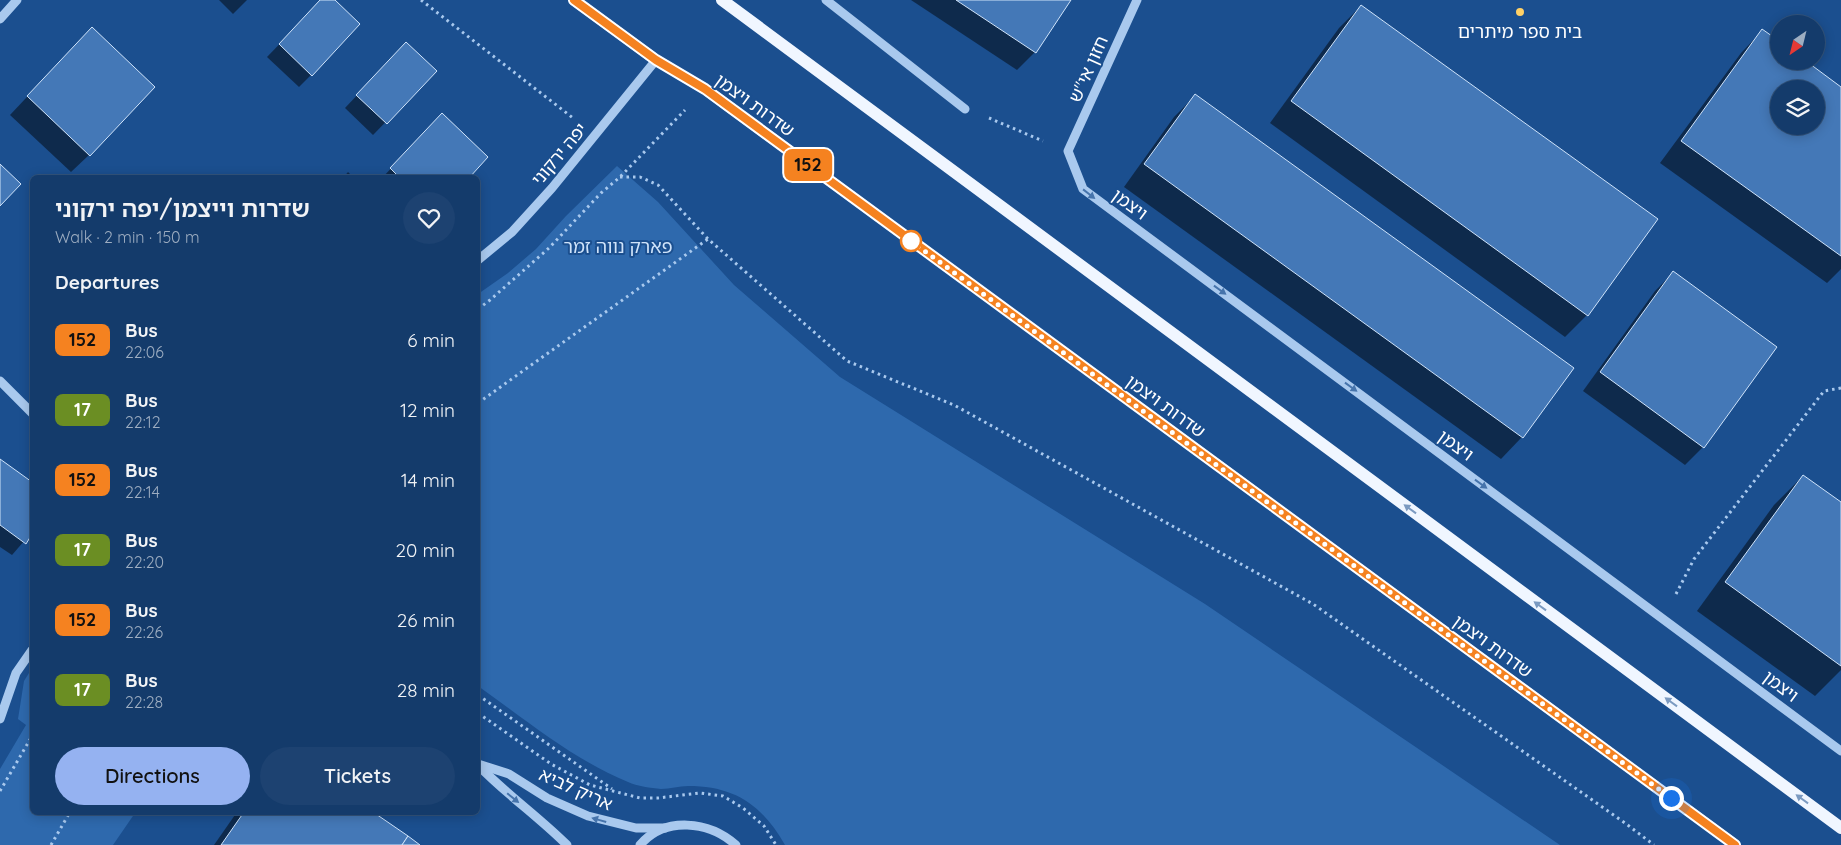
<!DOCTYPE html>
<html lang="en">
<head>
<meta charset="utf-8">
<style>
	:root { --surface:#143b6b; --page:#1d4271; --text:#f1f3f6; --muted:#9dadc1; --line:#33557e; --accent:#95b2f1 }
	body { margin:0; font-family:Quicksand,"Noto Sans Hebrew",sans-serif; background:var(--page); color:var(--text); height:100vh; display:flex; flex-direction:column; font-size:19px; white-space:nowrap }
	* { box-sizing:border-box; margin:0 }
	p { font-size:16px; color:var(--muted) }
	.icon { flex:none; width:28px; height:28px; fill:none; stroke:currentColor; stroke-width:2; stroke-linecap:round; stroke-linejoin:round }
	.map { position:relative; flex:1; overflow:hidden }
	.panel { position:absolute; left:30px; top:175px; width:450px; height:640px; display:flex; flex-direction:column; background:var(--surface); border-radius:8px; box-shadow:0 2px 12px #0003,0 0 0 1px var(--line) }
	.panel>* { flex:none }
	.badge { padding:0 10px; border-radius:8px; font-size:18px; line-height:32px }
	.needle { width:32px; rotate:215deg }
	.controls { position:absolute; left:1770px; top:15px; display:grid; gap:10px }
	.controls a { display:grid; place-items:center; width:55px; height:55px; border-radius:50%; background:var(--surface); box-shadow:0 2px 12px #0003,0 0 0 1px var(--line); font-size:25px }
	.you { position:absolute; width:25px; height:25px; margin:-12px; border:4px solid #fff; border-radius:50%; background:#1a73e8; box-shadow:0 0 0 8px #1a73e833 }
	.map>.badge { position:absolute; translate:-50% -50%; box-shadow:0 0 0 2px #fff }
	h2 { padding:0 25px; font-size:19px; line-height:45px }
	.round { display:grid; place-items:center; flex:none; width:52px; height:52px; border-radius:26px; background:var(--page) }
	.head { display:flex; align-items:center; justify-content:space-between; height:85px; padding:0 25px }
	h1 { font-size:24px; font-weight:600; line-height:38px }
	.cta { display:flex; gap:10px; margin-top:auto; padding:10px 25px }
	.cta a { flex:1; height:58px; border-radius:30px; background:var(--accent); color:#111; font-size:20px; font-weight:600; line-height:58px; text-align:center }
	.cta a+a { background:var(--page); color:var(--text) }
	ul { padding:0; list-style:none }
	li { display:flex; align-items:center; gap:15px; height:70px; padding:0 25px }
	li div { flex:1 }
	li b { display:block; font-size:19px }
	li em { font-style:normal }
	li .badge { min-width:55px; font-weight:700; text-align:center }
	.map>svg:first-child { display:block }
</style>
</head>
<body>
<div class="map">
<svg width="1841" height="845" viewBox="0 0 1841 845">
	<rect width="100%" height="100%" fill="#1b4f8f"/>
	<g fill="#2e69ad">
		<path d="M617,166L658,202L734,285L840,377L1205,604L1560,845H785C762,805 735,786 688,786C679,786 670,789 661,789C651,788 637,786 628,782C574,760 525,719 478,686V294L508,273L536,249L566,216Z"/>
		<path d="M29,673L32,675V812L135,813L113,845H0V769L26,725L18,719L24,681Z"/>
	</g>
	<g fill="#0007" fill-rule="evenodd">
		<path d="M219,0H247L233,14Z"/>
		<path d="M322,0H333L311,75L299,87L267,57Z"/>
		<path d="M911,0H1069L1035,52L1017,70Z"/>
		<path d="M1361,6L1587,315L1565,337L1270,123L1339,28Z"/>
		<path d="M1762,31L1779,61L1841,88V269L1827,283L1660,163L1741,53ZM1779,89H1816V126H1779Z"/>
		<path d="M74,47L89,155L71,172L10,115Z"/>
		<path d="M394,56L435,71L373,135L345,108Z"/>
		<path d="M1195,96L1522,437L1501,459L1124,187L1174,117Z"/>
		<path d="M430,127L468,178H382Z"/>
		<path d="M348,172L354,178H343Z"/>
		<path d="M1673,273L1703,447L1685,465L1583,391L1655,291Z"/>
		<path d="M0,460L32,483V532L12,555L0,547Z"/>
		<path d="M1803,476L1841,504V670L1815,696L1697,611L1774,505Z"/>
		<path d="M237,812H371L418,845H214Z"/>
	</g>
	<g fill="#4478b7" stroke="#cfe3fa" fill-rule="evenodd">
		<path d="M320,0H335L360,24L312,76L279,44Z"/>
		<path d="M956,0H1071L1036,53Z"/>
		<path d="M1361,5L1658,219L1588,316L1291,101Z"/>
		<path d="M92,27L155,87L90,156L27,96Z"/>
		<path d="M1762,29L1779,41V61H1806L1841,87V256L1681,141ZM1779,89H1816V126H1779Z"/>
		<path d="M406,42L437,71L387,124L356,95Z"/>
		<path d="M1195,94L1574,368L1523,438L1144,164Z"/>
		<path d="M442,113L488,157L469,178H400L390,168Z"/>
		<path d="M0,164L21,184L0,206Z"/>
		<path d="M1673,271L1777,347L1704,448L1600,372Z"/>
		<path d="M0,459L32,482V534L26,544L0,525Z"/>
		<path d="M1803,475L1841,502V666L1725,582Z"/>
		<path d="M244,812H373L408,836L402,845H221Z"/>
		<path d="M408,836L420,845H402Z"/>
	</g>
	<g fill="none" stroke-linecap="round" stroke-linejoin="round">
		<g stroke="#a9c9ee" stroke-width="3" stroke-dasharray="2.5 4" stroke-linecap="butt">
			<path d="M421,0L573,118"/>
			<path d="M989,118L1043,141"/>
			<path d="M620,177H640L658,185L708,239L847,361L954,405L1313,604L1625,823L1654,845"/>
			<path d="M478,309L490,300L549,248L601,193L620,177L685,110"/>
			<path d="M478,403L708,239"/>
			<path d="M1676,594L1694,559L1824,391L1841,388"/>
			<path d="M478,695L612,789"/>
			<path d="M478,713L551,764L590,785L640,798H658L700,793L723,796L743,808L764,826L776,845"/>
			<path d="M0,791L32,736"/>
			<path d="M51,845L70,812"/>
		</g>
		<g stroke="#a9c9ee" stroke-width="9">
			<path d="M826,0L965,109"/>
			<path d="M1137,0L1068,151L1083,189L1841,751"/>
			<path d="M0,19L17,0"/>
			<path d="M478,260L512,232L552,188L656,60"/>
			<path d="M0,381L32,413"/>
			<path d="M0,719L16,673L32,650"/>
			<path d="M478,764L509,774L547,798L588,816L636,828H665"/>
			<path d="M478,765C506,794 539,817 567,845"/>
			<path d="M640,845C665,816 709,821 736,845"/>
		</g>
		<g stroke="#f0f6ff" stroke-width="12">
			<path d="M574,0L656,60L705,89L1735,845"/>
			<path d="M722,0L1841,828"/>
		</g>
	</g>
	<defs><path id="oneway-solid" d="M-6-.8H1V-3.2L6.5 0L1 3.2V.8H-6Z" transform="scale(1.25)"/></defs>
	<g fill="#4674ac">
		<use href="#oneway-solid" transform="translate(1089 194) rotate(38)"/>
		<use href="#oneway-solid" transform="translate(1220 290) rotate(36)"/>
		<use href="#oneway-solid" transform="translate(1351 387) rotate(36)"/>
		<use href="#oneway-solid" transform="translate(1481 484) rotate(36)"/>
		<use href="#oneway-solid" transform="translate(513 798) rotate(39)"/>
		<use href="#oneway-solid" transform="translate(599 820) rotate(-164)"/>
	</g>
	<g fill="#7b9ac1">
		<use href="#oneway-solid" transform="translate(1410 509) rotate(-144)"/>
		<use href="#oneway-solid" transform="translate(1540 606) rotate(-144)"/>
		<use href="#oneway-solid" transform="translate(1671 702) rotate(-144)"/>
		<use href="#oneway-solid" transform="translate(1802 799) rotate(-144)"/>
	</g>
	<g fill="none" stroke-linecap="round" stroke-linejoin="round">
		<g stroke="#fff" stroke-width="11">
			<path id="line" d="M574,0L656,60L705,89L1735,845"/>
		</g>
		<use href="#line" stroke="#f58220" stroke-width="8"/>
		<path stroke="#fff" stroke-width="5" stroke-dasharray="0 9" d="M911,241L1671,798"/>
	</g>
	<circle fill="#ffd166" stroke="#1b4f8f" stroke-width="2" cx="1520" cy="12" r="5"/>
	<circle fill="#fff" stroke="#f58220" stroke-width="2.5" cx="911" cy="241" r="10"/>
	<g text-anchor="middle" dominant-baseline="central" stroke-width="4" stroke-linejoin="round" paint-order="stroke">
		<g font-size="18" fill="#fff" stroke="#1b4f8f">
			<text x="1520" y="31">בית ספר מיתרים</text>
		</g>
		<g font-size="18" fill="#fff" stroke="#1b4f8f">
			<text transform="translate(1088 69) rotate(-66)">חזון אי"ש</text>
			<text transform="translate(755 105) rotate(36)">שדרות ויצמן</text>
			<text transform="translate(559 154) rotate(-50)">יפה ירקוני</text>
			<text transform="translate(1130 204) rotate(36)">ויצמן</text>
			<text transform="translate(1166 406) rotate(36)">שדרות ויצמן</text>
			<text transform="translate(1456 445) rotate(36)">ויצמן</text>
			<text transform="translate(1493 646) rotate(36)">שדרות ויצמן</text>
			<text transform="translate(1781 686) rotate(37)">ויצמן</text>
			<text transform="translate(576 789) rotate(24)">אריק לביא</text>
		</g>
		<g font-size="18" fill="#cfe3fa" stroke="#1b4f8f">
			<text x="618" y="246">פארק נווה זמר</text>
		</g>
	</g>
</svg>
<div class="controls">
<a><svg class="needle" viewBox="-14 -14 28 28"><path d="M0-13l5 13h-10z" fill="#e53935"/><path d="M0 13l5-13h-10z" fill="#9dadc1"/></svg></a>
<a><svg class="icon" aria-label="layers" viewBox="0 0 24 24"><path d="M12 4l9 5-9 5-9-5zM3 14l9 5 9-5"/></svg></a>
</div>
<div class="you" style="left:1671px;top:798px"></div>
<b class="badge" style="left:808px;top:165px;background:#f58220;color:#111">152</b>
<section class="panel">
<div class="head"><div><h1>שדרות וייצמן/יפה ירקוני</h1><p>Walk · 2 min · 150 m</p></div><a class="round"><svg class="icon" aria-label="heart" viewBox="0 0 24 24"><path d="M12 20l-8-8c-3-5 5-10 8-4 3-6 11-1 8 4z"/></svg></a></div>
<h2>Departures</h2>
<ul>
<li><span class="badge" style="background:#f58220;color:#111">152</span><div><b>Bus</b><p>22:06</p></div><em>6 min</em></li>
<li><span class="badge" style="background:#6b8e23;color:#fff">17</span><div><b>Bus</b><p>22:12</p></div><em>12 min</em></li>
<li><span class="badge" style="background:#f58220;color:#111">152</span><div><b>Bus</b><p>22:14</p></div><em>14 min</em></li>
<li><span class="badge" style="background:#6b8e23;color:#fff">17</span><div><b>Bus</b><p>22:20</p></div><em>20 min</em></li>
<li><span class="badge" style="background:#f58220;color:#111">152</span><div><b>Bus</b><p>22:26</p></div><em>26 min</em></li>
<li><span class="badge" style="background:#6b8e23;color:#fff">17</span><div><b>Bus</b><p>22:28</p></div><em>28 min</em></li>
</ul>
<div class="cta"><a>Directions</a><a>Tickets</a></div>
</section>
</div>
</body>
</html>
